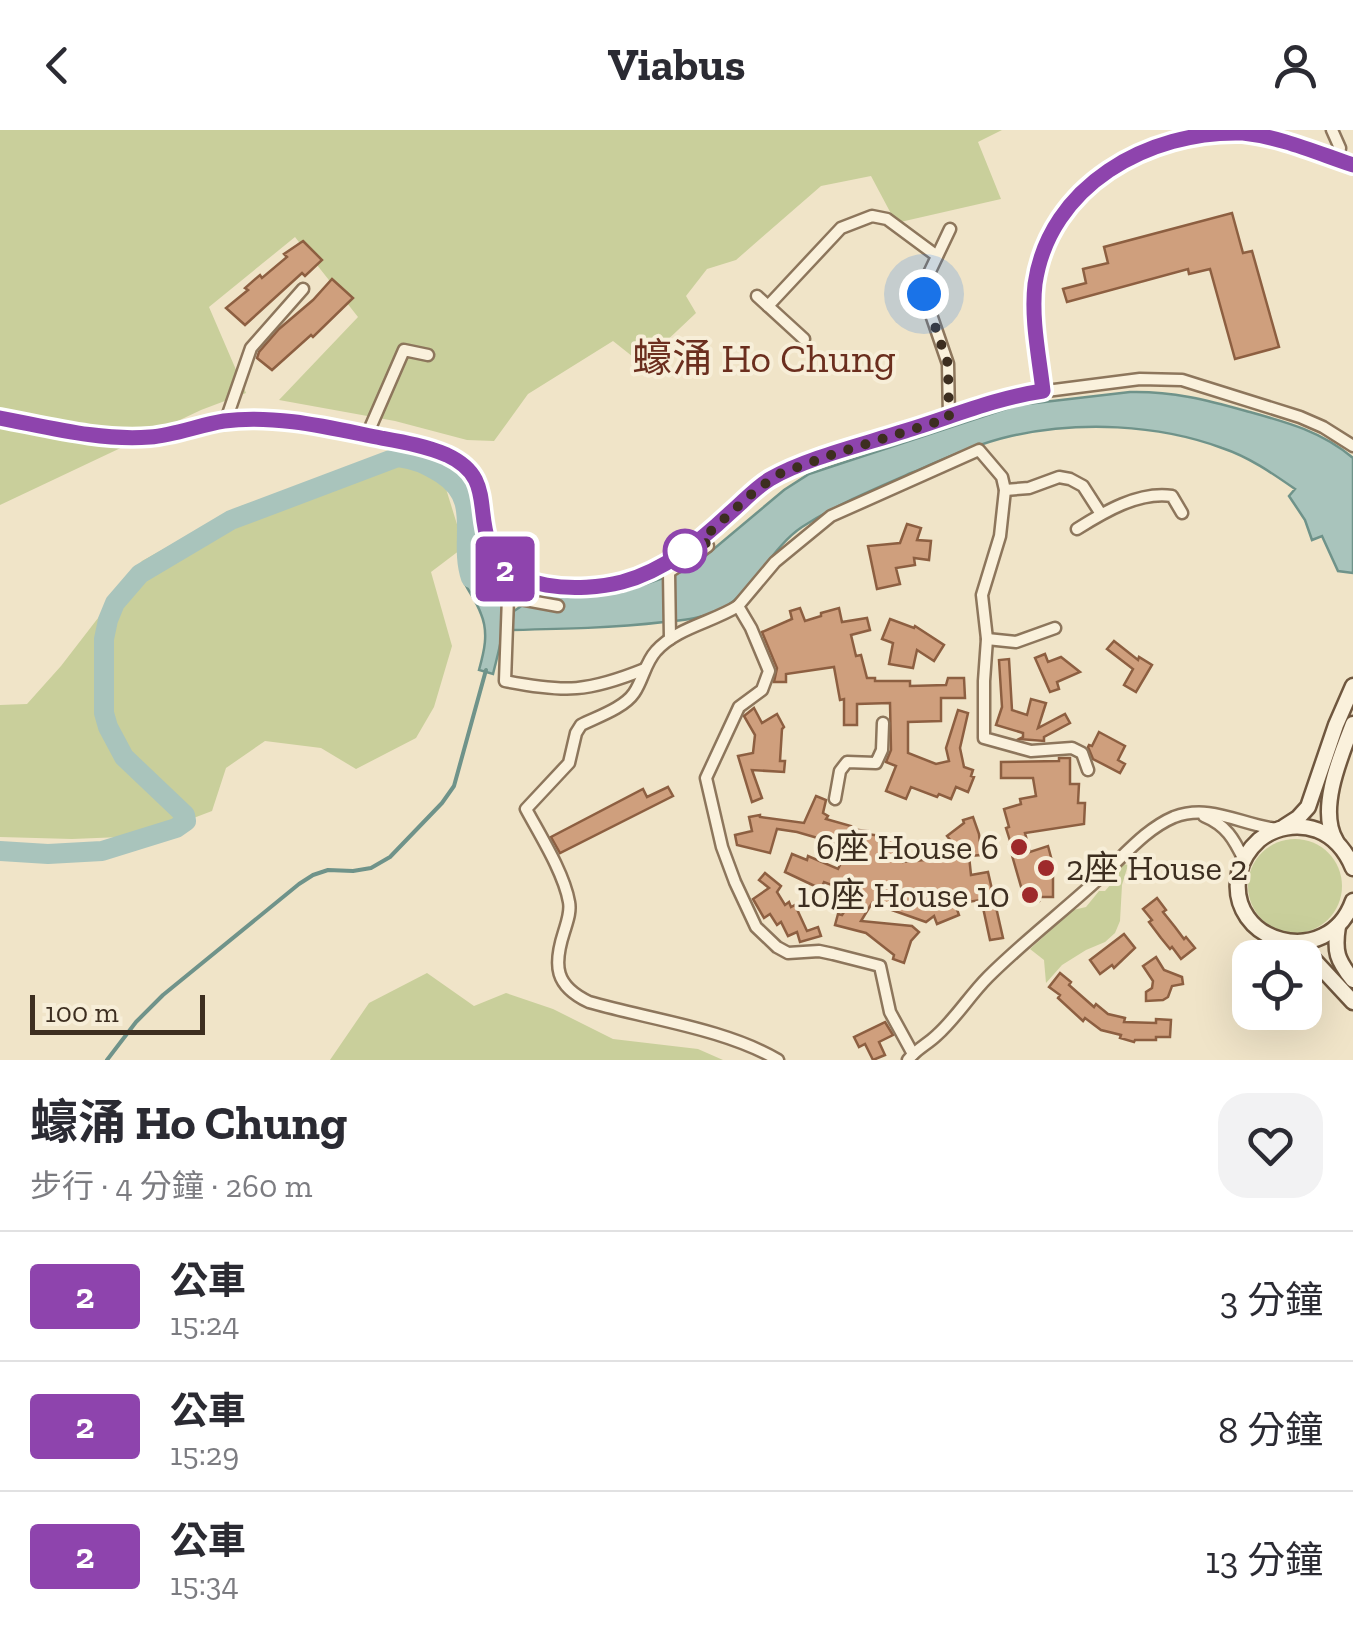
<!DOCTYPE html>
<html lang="zh-TW">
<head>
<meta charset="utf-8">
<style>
	:root { --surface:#fff; --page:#f2f2f3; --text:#2b2b33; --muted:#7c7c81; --line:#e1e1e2 }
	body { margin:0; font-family:"Zilla Slab","Noto Sans TC",serif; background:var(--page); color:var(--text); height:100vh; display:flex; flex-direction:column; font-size:38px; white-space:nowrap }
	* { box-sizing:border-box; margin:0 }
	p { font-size:32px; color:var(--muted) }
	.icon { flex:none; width:55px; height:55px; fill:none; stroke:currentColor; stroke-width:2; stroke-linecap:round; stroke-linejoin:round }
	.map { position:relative; height:930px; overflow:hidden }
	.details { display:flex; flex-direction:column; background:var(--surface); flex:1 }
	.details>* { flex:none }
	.badge { padding:0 20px; border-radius:8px; font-size:35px; line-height:65px }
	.controls { position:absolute; left:1232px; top:810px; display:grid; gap:20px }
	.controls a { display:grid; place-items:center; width:90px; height:90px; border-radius:20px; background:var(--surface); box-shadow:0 10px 40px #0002; font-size:50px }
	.scale { position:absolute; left:30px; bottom:25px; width:175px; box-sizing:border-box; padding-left:10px; border:5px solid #3d2e20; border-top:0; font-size:28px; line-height:35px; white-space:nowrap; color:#3d2e20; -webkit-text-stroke:8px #f7eed8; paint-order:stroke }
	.you { position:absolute; width:50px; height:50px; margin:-25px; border:8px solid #fff; border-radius:50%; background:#1a73e8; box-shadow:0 0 0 15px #1a73e833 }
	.map>.badge { position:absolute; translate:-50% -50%; box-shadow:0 0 0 5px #fff }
	.round { display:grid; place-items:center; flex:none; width:105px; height:105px; border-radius:30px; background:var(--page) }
	.headline { display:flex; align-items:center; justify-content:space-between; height:170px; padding:0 30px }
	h1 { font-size:48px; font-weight:700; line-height:75px }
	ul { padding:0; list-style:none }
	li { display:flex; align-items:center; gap:30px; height:130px; padding:0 30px; border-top:2px solid var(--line) }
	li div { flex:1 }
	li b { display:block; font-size:38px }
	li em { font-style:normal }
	li .badge { min-width:110px; font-weight:700; text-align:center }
	header { display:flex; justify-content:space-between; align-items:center; height:130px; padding:0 30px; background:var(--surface); font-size:45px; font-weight:700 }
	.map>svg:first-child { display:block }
</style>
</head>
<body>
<header><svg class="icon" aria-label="back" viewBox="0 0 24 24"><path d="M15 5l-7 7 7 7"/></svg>Viabus<svg class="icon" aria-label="person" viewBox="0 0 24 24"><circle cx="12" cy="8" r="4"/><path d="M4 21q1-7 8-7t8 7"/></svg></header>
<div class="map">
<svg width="1353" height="930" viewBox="0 0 1353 930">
	<rect width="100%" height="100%" fill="#f0e4c8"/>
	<g fill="#c9cf9b">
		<path d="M0,0H1002L978,12L1001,69L896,93L871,46L821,56L736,130L707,139L686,166L696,183L642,234L613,211L528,264L494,311L467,310L395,291L279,270L358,187L295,107L209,177L246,263L201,280L0,375Z"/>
		<path d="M391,322L443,349L464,417L431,442L452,516L434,577L416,608L356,639L321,618L265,611L226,638L212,681L146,706L72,709L0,707V575L27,574L61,536L142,431L241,376L340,343Z"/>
		<circle cx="1295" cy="756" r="47"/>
		<path d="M1123,734L1128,735L1122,755L1120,791L1115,803L1105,812L1086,820L1062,835L1046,853L1044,830L1030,819L1073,780L1086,777L1099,761H1105L1111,754V744Z"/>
		<path d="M427,843L474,876L506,863L553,879L613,909L698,919L723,930H330L369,873Z"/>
	</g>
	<path fill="#a9c4bc" stroke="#6f938a" stroke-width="2.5" d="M1130,262C1172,261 1207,270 1246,281C1286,292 1321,301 1353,328V443L1338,441L1322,406L1312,410L1305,390L1289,366L1295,359C1272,343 1249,327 1222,318C1157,294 1079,291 1011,306C976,314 944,329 911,343C874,359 836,375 802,397C770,418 748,470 716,482C699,489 681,490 664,492C613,498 563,499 511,500L514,481L523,475H529L525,466L504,460L501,467C508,492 499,519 493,544L479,540C484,522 489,503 481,484C471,457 459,458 461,425L472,423C477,440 483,450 495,462L506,455L539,465L568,467L622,462L690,439L784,360L809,344L1018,275Z"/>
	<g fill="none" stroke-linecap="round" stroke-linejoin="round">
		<path stroke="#6f938a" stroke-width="4" d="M107,930L136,892L163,865L299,754L313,745L328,740L353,741L371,738L390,727L442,673L454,656L486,540"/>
		<path stroke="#a9c4bc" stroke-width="20" d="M0,721L48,724L102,721L176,698L186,691L185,685L124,627L108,597L104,583V509L108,490L115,473L140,444L231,390L398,327C416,329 427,335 442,344C483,370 458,410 471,448"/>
	</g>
	<g fill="#cf9f7d" stroke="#8d5f41" stroke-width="2.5">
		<path d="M1232,83L1243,123L1252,121L1279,217L1235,229L1210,139L1189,144L1188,139L1067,172L1063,159L1086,153L1083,139L1108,133L1104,117Z"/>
		<path d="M303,111L322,130L305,146L302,143L245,195L226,178L248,160L245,158L260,145L262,148L287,127L284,124Z"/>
		<path d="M332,149L353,168L313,207L311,205L272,240L257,228L259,222L279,199L313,170Z"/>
		<path d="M907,394L921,398L917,410L931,411L929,430L914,428L915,435L896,438L900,454L877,459L868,416L900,413Z"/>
		<path d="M800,478L805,491L821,486V483L839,478L842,492L867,488L870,500L851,505L856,526L861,525L867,548H875V551H910V556L946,555L948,548H964L965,568H941V591L908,592V623L936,634L949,631L946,618L958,580L968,583L960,618L964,637L973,640L971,646L974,647L968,662L956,657L951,669L939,664L937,667L911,657L906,669L886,661L896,636L886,632L891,620L890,573L857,574V595H844V569L840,570L834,537L786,544V552H774L777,538L762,502L792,489L790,481Z"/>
		<path d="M890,489L914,498L915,496L944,515L934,531L917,520L913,538L889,534L893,513L882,509Z"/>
		<path d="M1114,511L1138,530L1139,527L1152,535L1136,562L1124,555L1133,539L1107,519Z"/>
		<path d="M1045,524L1048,532L1061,527L1080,542L1057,552L1059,559L1050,562L1035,528Z"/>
		<path d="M1009,529L1012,580L1027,585L1031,569L1046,573L1038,598L1065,584L1070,593L1044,607V611L1019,609L1023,607V603L996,595L1002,577L999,530Z"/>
		<path d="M754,578L762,593L777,584L784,597L782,599L780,631H785L784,642L752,640L762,668L752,672L738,626L753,623L755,605L744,586Z"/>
		<path d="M1099,602L1125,616L1118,630L1125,634L1120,643L1093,629L1088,617L1089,615L1092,616Z"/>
		<path d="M1059,628H1070V654H1079L1078,673H1085L1084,694L1025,703L1030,722L1048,716L1055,742L1053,743V767H1038L1039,771L1026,774L1009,715L1011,714L1006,698L1009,697L1004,679L1021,674L1020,669L1036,666L1033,648H1001V632L1059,631Z"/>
		<path d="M668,657L673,666L560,723L551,707L643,659L647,667Z"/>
		<path d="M816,666L826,670L823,683L828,686L826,689L851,696L850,699L868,701L867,704L888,707L896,705L903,732L935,729V723L959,721L947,706L964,693L963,690L973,687L979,704L981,725L969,726L971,745L988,742L1003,808L990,810L982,773L980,770L955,774L959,785L937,794L934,786L926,792L872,773L861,791L912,796L919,802L911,811L904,833L893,829L894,825L866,803L835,795L838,784L842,785L856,764L824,752L821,759L785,742L792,724L807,730L808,726L838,739L849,717L797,702L777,699L770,723L737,715L735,705L752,701L749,687L760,685V687L804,693Z"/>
		<path d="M765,743L781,756L777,762L785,775L789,772L791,777L795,775L807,801L818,797L821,806L800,812L797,802L788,806L781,792L777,795L770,784L764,788L753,769L769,758L759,750Z"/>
		<path d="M1157,768L1166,780L1163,782L1175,797L1184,809L1186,807L1195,818L1181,829L1172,817L1170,819L1161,808L1149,792L1152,790L1143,779Z"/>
		<path d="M1124,804L1135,818L1114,838L1112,835L1100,844L1090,830Z"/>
		<path d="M1156,827L1164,840L1182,847L1183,854L1172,856L1168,867L1163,870L1146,871V862L1152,858L1153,851L1143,836Z"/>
		<path d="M1060,843L1071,852L1069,855L1094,877L1096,874L1108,884L1125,888L1124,892L1156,893V889L1171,890L1170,907H1156V910H1135L1134,912L1120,908L1121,905L1101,900L1085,888L1083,891L1058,868L1060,865L1049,857Z"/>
		<path d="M885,892L893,905L879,912L885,925L873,930L865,914L859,917L854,907Z"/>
	</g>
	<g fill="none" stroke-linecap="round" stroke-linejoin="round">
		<g stroke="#8d765c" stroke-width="15">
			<g id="street">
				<path d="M1332,0L1340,18L1338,30"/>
				<path d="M757,166L804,209"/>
				<path d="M768,176L841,98L872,86L887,89L937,126"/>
				<path d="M1043,261C1039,226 1030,189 1035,154C1049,55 1147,0 1243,3C1281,7 1317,23 1353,35"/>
				<path d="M0,288L110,306L151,307L226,290H266L367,305L432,319L450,326L474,345L482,365L490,418L497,430L506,440L519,448L551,456L606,454L637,447L676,427L702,409L755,359L781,343L834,323L949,288L993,271L1023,264L1140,249L1182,250L1300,287L1323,297L1353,316"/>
				<path d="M949,288L948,234L924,164L923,156L950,99"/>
				<path d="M226,290L251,218L303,159"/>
				<path d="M367,305L404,220L428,225"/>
				<path d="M1005,360L1029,358L1059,347L1070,349L1083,356L1101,384"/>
				<path d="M1077,399C1104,382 1139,361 1172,366L1182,383"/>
				<path d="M558,476L508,467L505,551C566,563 588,562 645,539"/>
				<path d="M738,476L775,432L831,386L979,320L1002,347L1005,360L1000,406L982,465L987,509L984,551V608L1031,621L1072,618L1082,623L1088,640"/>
				<path d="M670,509L669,442L708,416L702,409"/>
				<path d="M987,509L1016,512L1055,498"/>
				<path d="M835,669L840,641L847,632L876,633L882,620L883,593"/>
				<path d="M1204,686C1226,695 1234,709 1244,730"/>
				<path d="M778,930C726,899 648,889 589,872C555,856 553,836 564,802C567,792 571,782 569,772C564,743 540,705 526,679L569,633L576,603L581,595C597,587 624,578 634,563C643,550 645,533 656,521C676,498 713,492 738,476L751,498L769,541L762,560L739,577L706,648L722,717L735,752L756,797L777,817L788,823L819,821L833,824L880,836L890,882L913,924"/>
				<path d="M908,930C916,919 928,914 937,905C956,888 970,865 988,847C1026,809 1069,777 1108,740C1128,721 1148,698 1174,687C1211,673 1243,696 1278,699"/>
			</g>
		</g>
		<g stroke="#6f573f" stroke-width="19">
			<g id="secondary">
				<path d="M1284,697L1298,688L1308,677L1336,595L1353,556"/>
				<path d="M1336,711C1317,680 1341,625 1353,594"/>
				<path d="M1353,738C1346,721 1335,707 1317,700C1297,693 1275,697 1259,710C1249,719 1242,730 1239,743C1225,814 1328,841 1353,771"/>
				<path d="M1338,796C1334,822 1337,830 1353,850"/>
				<path d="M1293,814L1313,829L1353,872"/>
			</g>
		</g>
		<use href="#street" stroke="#faf1dc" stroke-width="10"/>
		<use href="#secondary" stroke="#faf1dc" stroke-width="14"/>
	</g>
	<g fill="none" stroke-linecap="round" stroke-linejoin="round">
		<g stroke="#fff" stroke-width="22">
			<path id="line" d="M0,288C48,297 100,311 150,307C175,305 199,295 224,291C275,284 331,298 381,308C403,312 426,316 447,325C492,346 476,376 489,414C505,463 582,462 622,452C664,441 699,412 730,383C743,372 755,358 770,349C806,328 865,314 905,301C951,287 995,268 1043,261C1039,226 1031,189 1035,154C1049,56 1148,0 1243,3C1281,7 1317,23 1353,35"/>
		</g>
		<use href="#line" stroke="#8e44ad" stroke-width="15"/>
		<path stroke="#3d2e20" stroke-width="10" stroke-dasharray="0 18" d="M685,421L688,429L708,416L702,409L756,360L781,343L834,324L949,288L948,234L924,164"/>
	</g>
	<circle fill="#fff" stroke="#8e44ad" stroke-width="5" cx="685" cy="421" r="20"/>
	<g fill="#9e2a2b" stroke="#f7eed8" stroke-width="4">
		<circle cx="1019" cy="717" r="10"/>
		<circle cx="1046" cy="738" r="10"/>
		<circle cx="1030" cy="765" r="10"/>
	</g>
	<g text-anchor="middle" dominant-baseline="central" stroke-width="8" stroke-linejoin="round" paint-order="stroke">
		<g font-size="35" fill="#3d2e20" stroke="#f7eed8" text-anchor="end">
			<text x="999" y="717">6座 House 6</text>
			<text x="1066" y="738" text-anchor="start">2座 House 2</text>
			<text x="1010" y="765">10座 House 10</text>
		</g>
		<g font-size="40" fill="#6b2e1e" stroke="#f7eed8">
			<text x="764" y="228">蠔涌 Ho Chung</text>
		</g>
	</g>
</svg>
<div class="controls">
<a><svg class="icon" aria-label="locate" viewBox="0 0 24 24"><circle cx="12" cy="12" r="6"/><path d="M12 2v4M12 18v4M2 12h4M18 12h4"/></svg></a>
</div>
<div class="scale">100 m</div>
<div class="you" style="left:924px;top:164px"></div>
<b class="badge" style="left:505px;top:439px;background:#8e44ad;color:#fff">2</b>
</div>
<section class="details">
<div class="headline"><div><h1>蠔涌 Ho Chung</h1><p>步行 · 4 分鐘 · 260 m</p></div><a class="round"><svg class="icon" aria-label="heart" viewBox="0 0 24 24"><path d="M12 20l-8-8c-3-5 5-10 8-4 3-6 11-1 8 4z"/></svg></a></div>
<ul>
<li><span class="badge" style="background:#8e44ad;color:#fff">2</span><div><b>公車</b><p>15:24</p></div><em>3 分鐘</em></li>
<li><span class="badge" style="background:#8e44ad;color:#fff">2</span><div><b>公車</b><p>15:29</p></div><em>8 分鐘</em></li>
<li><span class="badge" style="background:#8e44ad;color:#fff">2</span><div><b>公車</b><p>15:34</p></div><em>13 分鐘</em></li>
</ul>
</section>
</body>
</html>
